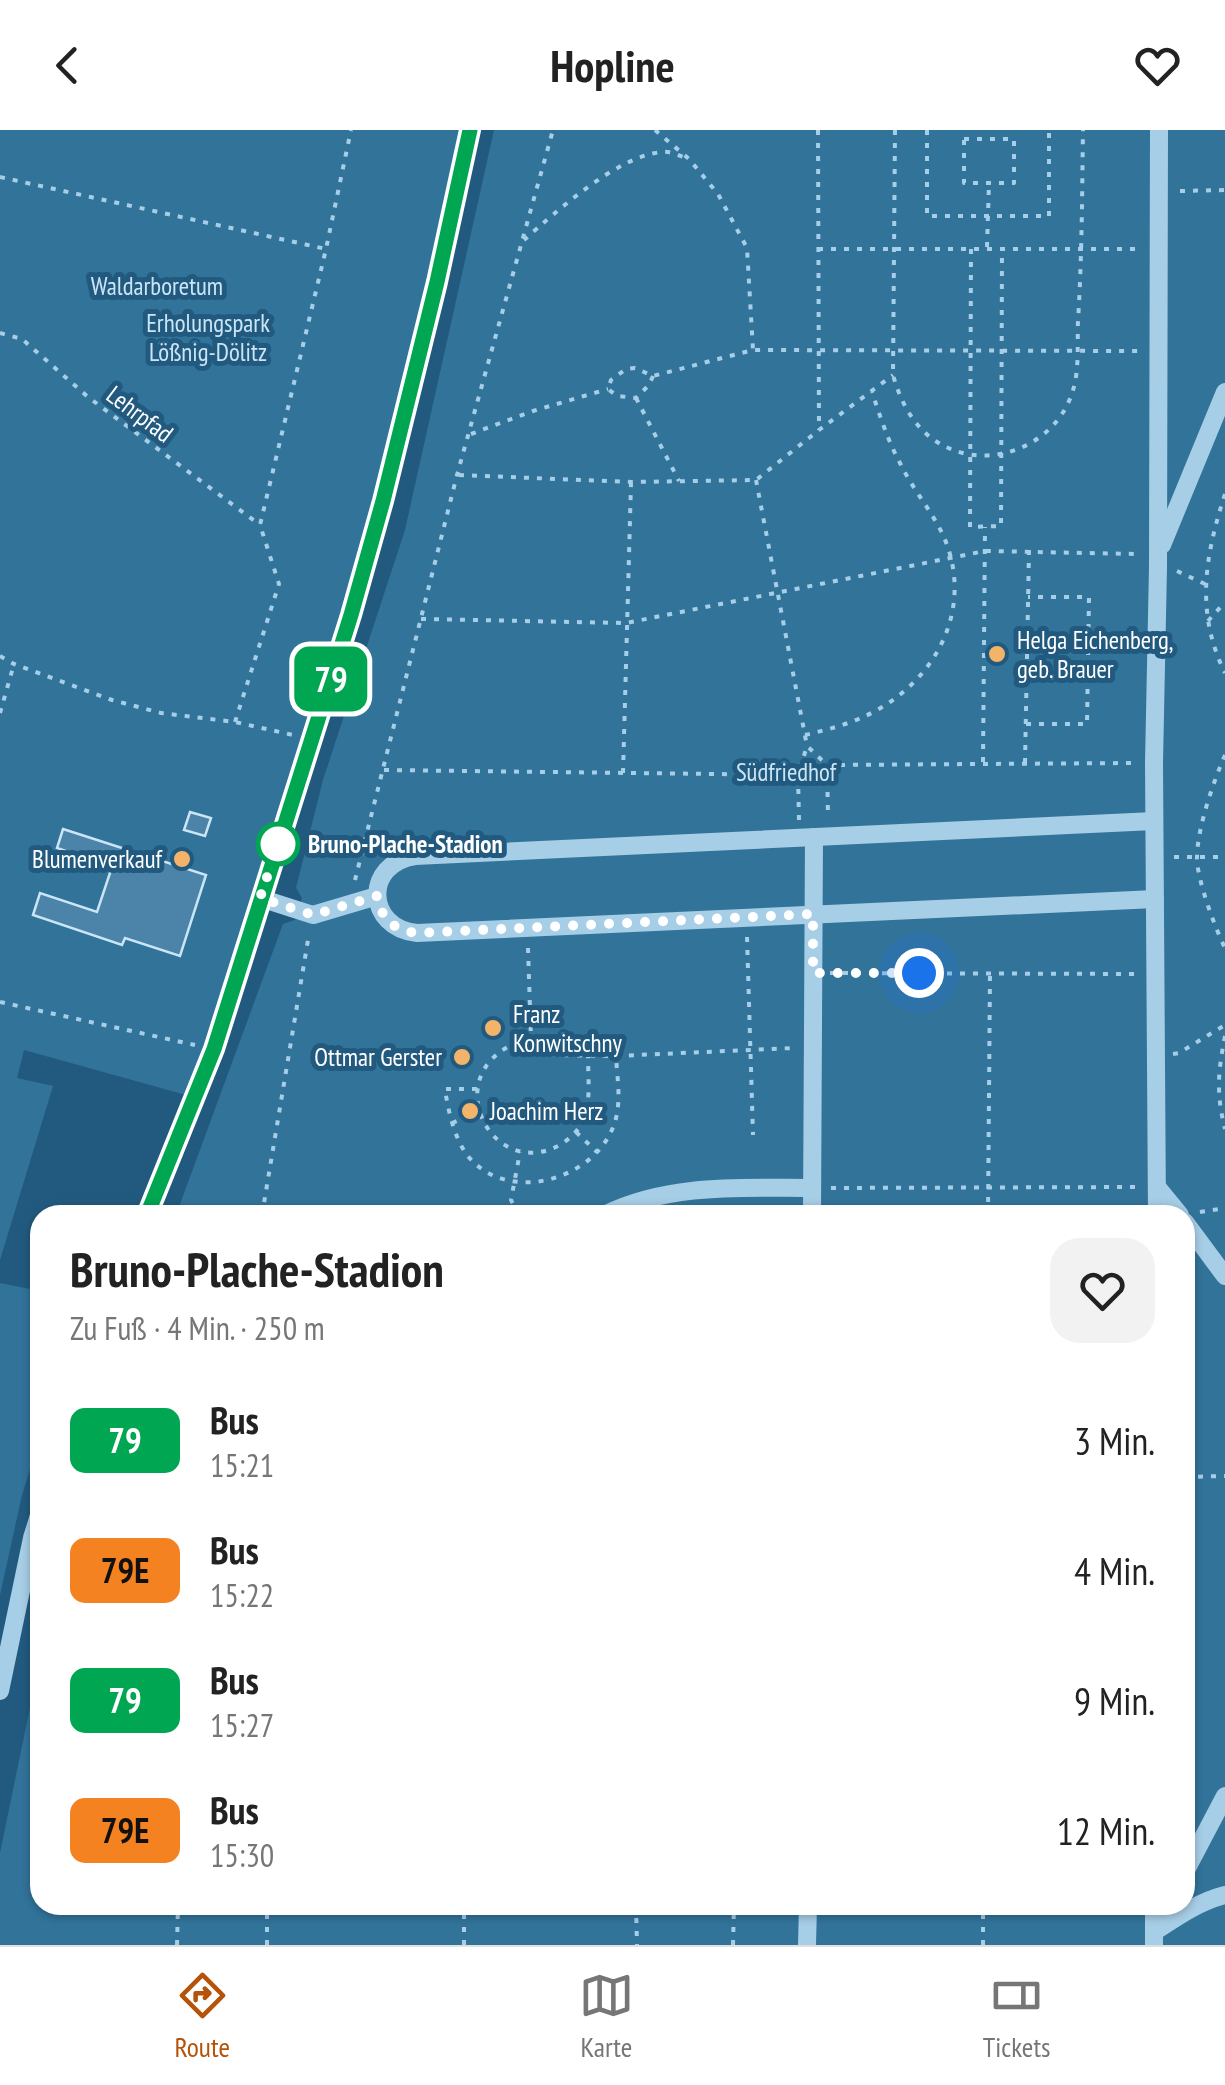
<!DOCTYPE html>
<html lang="de">
<head>
<meta charset="utf-8">
<style>
	:root { --surface:#fff; --page:#f2f2f2; --text:#222; --muted:#767676; --line:#e0e0e0; --accent:#b45309 }
	body { margin:0; font-family:"PT Sans Narrow",sans-serif; background:var(--page); color:var(--text); height:100vh; display:flex; flex-direction:column; font-size:38px; white-space:nowrap }
	* { box-sizing:border-box; margin:0 }
	p { font-size:32px; color:var(--muted) }
	.icon { flex:none; width:55px; height:55px; fill:none; stroke:currentColor; stroke-width:2; stroke-linecap:round; stroke-linejoin:round }
	.map { position:relative; flex:1; overflow:hidden }
	.side { position:absolute; left:30px; top:1075px; width:1165px; height:710px; display:flex; flex-direction:column; background:var(--surface); border-radius:30px; box-shadow:0 2px 8px #0004 }
	.side>* { flex:none }
	.badge { padding:0 20px; border-radius:15px; font-size:35px; line-height:65px }
	.you { position:absolute; width:50px; height:50px; margin:-25px; border:8px solid #fff; border-radius:50%; background:#1a73e8; box-shadow:0 0 0 15px #1a73e833 }
	.map>.badge { position:absolute; translate:-50% -50%; box-shadow:0 0 0 5px #fff }
	.round { display:grid; place-items:center; flex:none; width:105px; height:105px; border-radius:30px; background:var(--page) }
	.head { display:flex; align-items:center; justify-content:space-between; height:170px; padding:0 40px }
	h1 { font-size:48px; font-weight:700; line-height:75px }
	ul { padding:0; list-style:none }
	li { display:flex; align-items:center; gap:30px; height:130px; padding:0 40px }
	li div { flex:1 }
	li b { display:block; font-size:38px }
	li em { font-style:normal }
	li .badge { min-width:110px; font-weight:700; text-align:center }
	header { display:flex; justify-content:space-between; align-items:center; height:130px; padding:0 40px; background:var(--surface); font-size:45px; font-weight:700 }
	.dock { display:flex; justify-content:space-around; align-items:center; height:140px; border-top:2px solid var(--line); background:var(--surface); font-size:28px; color:var(--muted) }
	.dock a { display:grid; justify-items:center; gap:5px }
	.dock .current { color:var(--accent) }
	.map>svg:first-child { display:block }
</style>
</head>
<body>
<header><svg class="icon" aria-label="back" viewBox="0 0 24 24"><path d="M15 5l-7 7 7 7"/></svg>Hopline<svg class="icon" aria-label="heart" viewBox="0 0 24 24"><path d="M12 20l-8-8c-3-5 5-10 8-4 3-6 11-1 8 4z"/></svg></header>
<div class="map">
<svg width="1225" height="1815" viewBox="0 0 1225 1815">
	<rect width="100%" height="100%" fill="#225a7f"/>
	<g fill="#32739a">
		<path d="M0,0H470L383,371L214,919L186,965L24,920L17,948L53,956L0,1130Z"/>
		<path d="M494,0H1225V1815H0V1723L40,1529V1775H1185V1085H176L283,794L295,790L302,768L296,758L323,650L405,400Z"/>
		<path d="M0,1153L40,1161V1307L22,1365L0,1465Z"/>
	</g>
	<g fill="#4b84a8" stroke="#cae5f5" stroke-width="2.5">
		<path d="M190,682L211,688L205,706L184,700Z"/>
		<path d="M63,699L206,745L180,826L125,808L122,815L33,785L40,763L97,782L112,737L57,718Z"/>
	</g>
	<g fill="none" stroke-linecap="round" stroke-linejoin="round">
		<g stroke="#a7cee7" stroke-width="4" stroke-dasharray="5 8" stroke-linecap="butt">
			<path d="M655,0L689,29L718,64L747,118L753,220"/>
			<path d="M818,0L819,300"/>
			<path d="M895,0L893,245C904,284 925,315 967,324C1009,332 1056,308 1071,266C1080,243 1077,216 1078,191C1082,127 1082,64 1083,0"/>
			<path d="M927,0V86H1049V0"/>
			<rect x="964" y="9" width="50" height="44"/>
			<path d="M0,47L326,119"/>
			<path d="M1180,61L1225,60"/>
			<path d="M524,110C557,81 617,26 662,22C670,21 677,25 684,27"/>
			<path d="M987,117L989,52"/>
			<path d="M818,119H1140"/>
			<path d="M971,119L970,397L1001,396L1002,119"/>
			<path d="M0,203L22,209L88,267L260,395"/>
			<path d="M653,246L649,255L636,268L617,266L608,259L611,250L626,239L635,238L653,246L753,220L1139,221"/>
			<path d="M636,268L679,351"/>
			<path d="M471,304L533,281L608,259"/>
			<path d="M459,345L631,352L756,350L819,300L893,245"/>
			<path d="M756,350L807,616"/>
			<path d="M1225,364C1205,426 1195,482 1225,543"/>
			<path d="M1177,441L1205,454"/>
			<path d="M421,489L626,493L985,421L1138,424"/>
			<path d="M1208,491L1225,472"/>
			<path d="M0,526L14,534L112,570L161,583L235,592L293,605"/>
			<path d="M0,583L14,534"/>
			<path d="M235,592L279,454L260,395L326,119L351,0"/>
			<path d="M1026,594H1087L1089,467H1028"/>
			<path d="M805,605C830,599 854,593 877,580C940,545 974,474 943,405C931,380 912,358 900,333C888,311 880,286 872,262"/>
			<path d="M1225,625C1213,653 1198,696 1197,726C1196,747 1215,798 1225,818"/>
			<path d="M983,632L985,397"/>
			<path d="M1025,633L1029,420"/>
			<path d="M827,635L1134,633"/>
			<path d="M384,640L798,645"/>
			<path d="M623,643L631,353"/>
			<path d="M799,690L798,645L807,616L827,635L828,686"/>
			<path d="M1174,727H1225"/>
			<path d="M355,750L457,345L553,0"/>
			<path d="M747,807L753,1005"/>
			<path d="M528,818L531,908L548,925L616,926L793,918"/>
			<path d="M830,843L1136,844"/>
			<path d="M0,872L195,915"/>
			<path d="M1225,906C1218,942 1216,963 1225,999"/>
			<path d="M531,908C432,933 487,1052 558,1016C569,1010 580,1000 584,988C591,970 588,947 588,927"/>
			<path d="M1173,924L1179,923L1225,895"/>
			<path d="M477,959H445C448,980 454,1007 467,1025C508,1077 601,1049 616,988C621,968 617,946 616,926"/>
			<path d="M452,993L479,982"/>
			<path d="M576,1002L597,1022"/>
			<path d="M831,1058L1137,1057"/>
			<path d="M1200,1082L1225,1078"/>
			<path d="M262,1085L309,804"/>
			<path d="M518,1085L511,1070L520,1022"/>
			<path d="M988,1085L990,843"/>
			<path d="M1185,1347L1225,1346"/>
			<path d="M636,1775L637,1815"/>
			<path d="M177,1815L178,1775"/>
			<path d="M267,1815V1775"/>
			<path d="M464,1815V1775"/>
			<path d="M733,1815L734,1775"/>
			<path d="M983,1815V1775"/>
		</g>
		<g stroke="#a7cee7" stroke-width="18">
			<path d="M1162,415L1225,262"/>
			<path d="M1154,691L415,726C363,734 366,798 417,803L1155,769"/>
			<path d="M260,768L313,785L377,766"/>
			<path d="M1157,1057L1180,1085"/>
			<path d="M147,1085L214,919L351,485L383,371L437,152L470,0"/>
			<path d="M604,1085C669,1053 741,1058 812,1058"/>
			<path d="M812,1085L814,707"/>
			<path d="M1157,1085L1154,633L1158,437L1159,0"/>
			<path d="M1185,1092L1225,1146"/>
			<path d="M0,1561L32,1408L40,1382"/>
			<path d="M1185,1742L1225,1666"/>
			<path d="M1154,1802C1177,1787 1198,1772 1225,1765"/>
			<path d="M807,1815L808,1775"/>
			<path d="M1154,1815V1775"/>
		</g>
	</g>
	<g fill="none" stroke-linecap="round" stroke-linejoin="round">
		<g stroke="#fff" stroke-width="22">
			<path id="line" d="M147,1085L214,919L351,485L383,371L437,152L470,0"/>
		</g>
		<use href="#line" stroke="#00a651" stroke-width="15"/>
		<path stroke="#fff" stroke-width="10" stroke-dasharray="0 18" d="M278,714L281,705L260,768L313,785L377,766C381,789 394,801 418,803L813,784V843H919"/>
	</g>
	<g fill="#f3b369" stroke="#225a7f" stroke-width="4">
		<circle cx="997" cy="524" r="10"/>
		<circle cx="182" cy="729" r="10"/>
		<circle cx="493" cy="898" r="10"/>
		<circle cx="462" cy="927" r="10"/>
		<circle cx="470" cy="981" r="10"/>
	</g>
	<circle fill="#fff" stroke="#00a651" stroke-width="5" cx="278" cy="714" r="20"/>
	<g text-anchor="middle" dominant-baseline="central" stroke-width="10" stroke-linejoin="round" paint-order="stroke">
		<g font-size="25" fill="#cae5f5" stroke="#225a7f">
			<text x="157" y="156">Waldarboretum</text>
			<text x="208" y="193">Erholungspark<tspan x="208" dy="29">Lößnig-Dölitz</tspan></text>
			<text x="786" y="642">Südfriedhof</text>
		</g>
		<g font-size="25" fill="#fff" stroke="#225a7f">
			<text transform="translate(140 284) rotate(37)">Lehrpfad</text>
		</g>
		<g font-size="25" fill="#fff" stroke="#225a7f" text-anchor="start">
			<text x="1017" y="510">Helga Eichenberg,<tspan x="1017" dy="29">geb. Brauer</tspan></text>
			<text x="162" y="729" text-anchor="end">Blumenverkauf</text>
			<text x="513" y="884">Franz<tspan x="513" dy="29">Konwitschny</tspan></text>
			<text x="442" y="927" text-anchor="end">Ottmar Gerster</text>
			<text x="490" y="981">Joachim Herz</text>
		</g>
		<g font-size="25" font-weight="bold" fill="#fff" stroke="#225a7f" text-anchor="start">
			<text x="308" y="714">Bruno-Plache-Stadion</text>
		</g>
	</g>
</svg>
<div class="you" style="left:919px;top:843px"></div>
<b class="badge" style="left:331px;top:549px;background:#00a651;color:#fff">79</b>
<section class="side">
<div class="head"><div><h1>Bruno-Plache-Stadion</h1><p>Zu Fuß · 4 Min. · 250 m</p></div><a class="round"><svg class="icon" aria-label="heart" viewBox="0 0 24 24"><path d="M12 20l-8-8c-3-5 5-10 8-4 3-6 11-1 8 4z"/></svg></a></div>
<ul>
<li><span class="badge" style="background:#00a651;color:#fff">79</span><div><b>Bus</b><p>15:21</p></div><em>3 Min.</em></li>
<li><span class="badge" style="background:#f58220;color:#111">79E</span><div><b>Bus</b><p>15:22</p></div><em>4 Min.</em></li>
<li><span class="badge" style="background:#00a651;color:#fff">79</span><div><b>Bus</b><p>15:27</p></div><em>9 Min.</em></li>
<li><span class="badge" style="background:#f58220;color:#111">79E</span><div><b>Bus</b><p>15:30</p></div><em>12 Min.</em></li>
</ul>
</section>
</div>
<nav class="dock">
<a class="current"><svg class="icon" aria-label="directions" viewBox="0 0 24 24"><path d="M12 3l9 9-9 9-9-9zM9 14v-3h6M13 9l2 2-2 2"/></svg>Route</a>
<a><svg class="icon" aria-label="map" viewBox="0 0 24 24"><path d="M3 6l6-2 6 2 6-2v14l-6 2-6-2-6 2zM9 4v14M15 6v14"/></svg>Karte</a>
<a><svg class="icon" aria-label="tickets" viewBox="0 0 24 24"><path d="M3 7h18v10H3zM15 7v10"/></svg>Tickets</a>
</nav>
</body>
</html>
